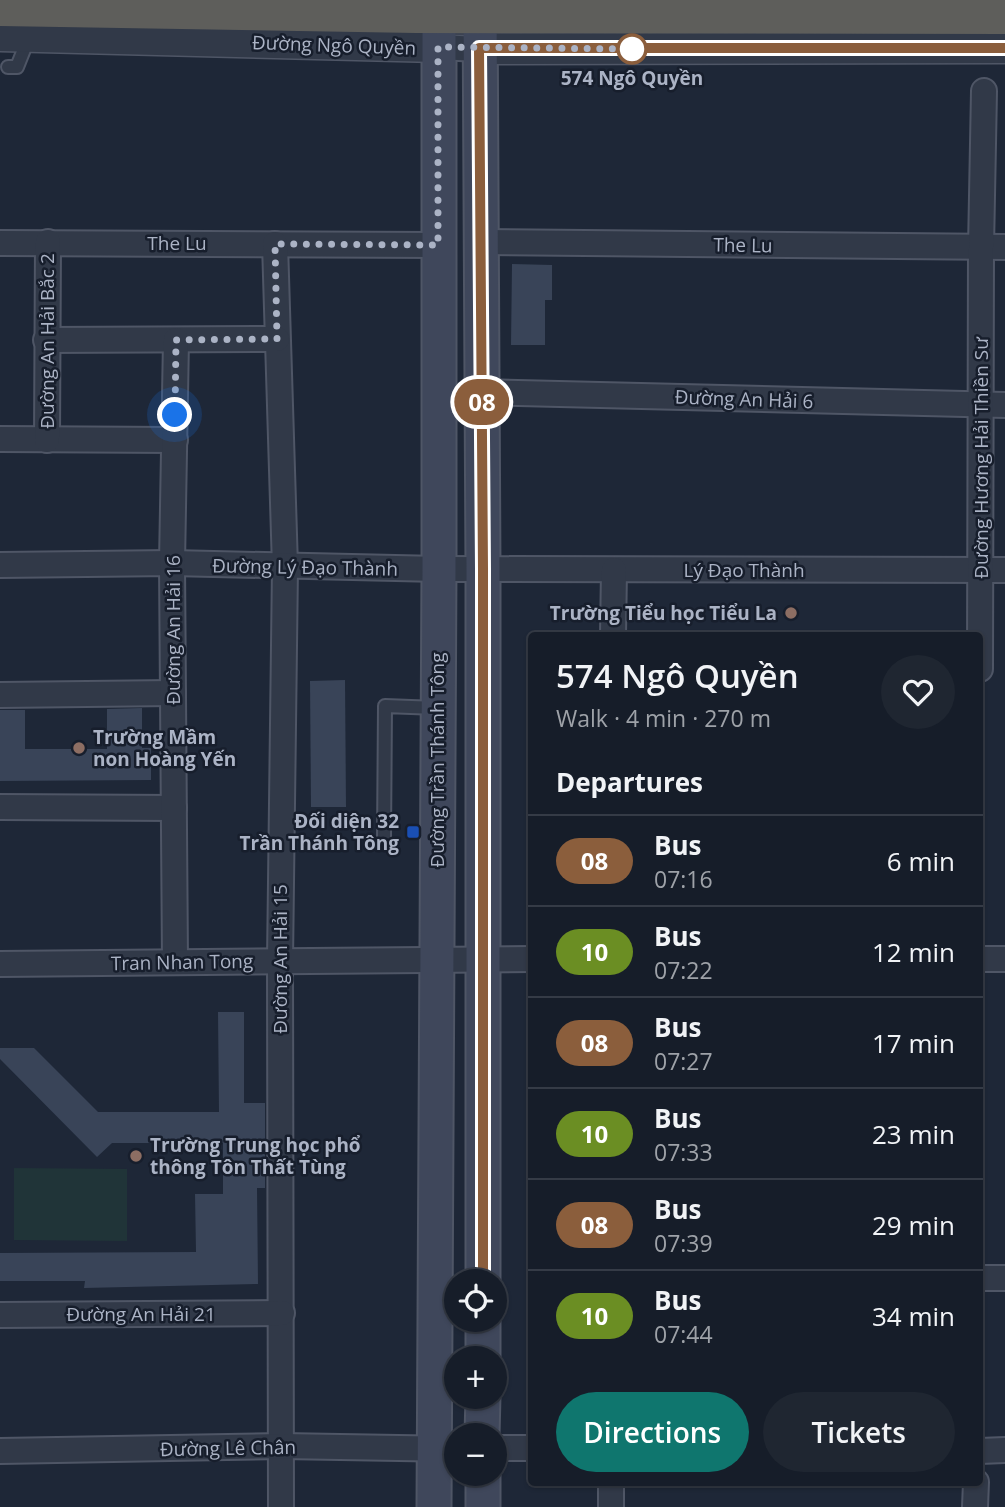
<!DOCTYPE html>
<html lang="en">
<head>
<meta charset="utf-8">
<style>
	:root { --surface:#161d29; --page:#1f2631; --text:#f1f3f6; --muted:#9ea2a8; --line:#353b46; --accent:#0f766e }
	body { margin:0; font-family:"Open Sans",sans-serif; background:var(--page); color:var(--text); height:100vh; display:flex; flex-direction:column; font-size:26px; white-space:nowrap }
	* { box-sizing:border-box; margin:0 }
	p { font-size:23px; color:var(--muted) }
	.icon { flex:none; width:38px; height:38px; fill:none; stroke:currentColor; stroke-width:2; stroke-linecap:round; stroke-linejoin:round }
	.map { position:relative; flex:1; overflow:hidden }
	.panel { position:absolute; left:528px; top:632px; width:455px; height:854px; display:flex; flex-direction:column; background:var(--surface); border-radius:7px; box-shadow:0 2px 5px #0004,0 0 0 2px var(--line) }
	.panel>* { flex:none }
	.badge { padding:0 14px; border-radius:23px; font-size:24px; line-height:46px }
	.tools { position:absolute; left:444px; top:1269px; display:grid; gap:14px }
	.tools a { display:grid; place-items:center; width:63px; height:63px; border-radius:50%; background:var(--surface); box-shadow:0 2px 5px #0004,0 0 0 2px var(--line); font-size:35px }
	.you { position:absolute; width:35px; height:35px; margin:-18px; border:5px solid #fff; border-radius:50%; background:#1a73e8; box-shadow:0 0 0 10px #1a73e833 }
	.map>.badge { position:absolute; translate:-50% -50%; box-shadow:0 0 0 4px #fff }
	h2 { padding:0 28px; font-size:26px; line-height:63px }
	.round { display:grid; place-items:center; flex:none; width:74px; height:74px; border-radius:37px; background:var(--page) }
	.headline { display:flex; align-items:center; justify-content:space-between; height:119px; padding:0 28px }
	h1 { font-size:33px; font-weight:600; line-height:52px }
	.button { display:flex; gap:14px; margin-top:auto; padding:14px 28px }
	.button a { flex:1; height:80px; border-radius:42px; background:var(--accent); color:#fff; font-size:28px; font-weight:600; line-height:80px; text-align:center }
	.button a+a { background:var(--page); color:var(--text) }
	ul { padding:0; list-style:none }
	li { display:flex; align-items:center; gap:21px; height:91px; padding:0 28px; border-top:2px solid var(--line) }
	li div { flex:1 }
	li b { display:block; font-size:26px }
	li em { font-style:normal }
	li .badge { min-width:77px; font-weight:700; text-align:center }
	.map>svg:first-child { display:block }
</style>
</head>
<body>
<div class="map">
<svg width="1005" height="1507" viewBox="0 0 1005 1507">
	<rect width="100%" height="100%" fill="#1e2737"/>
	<path fill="#203438" d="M14,1168L127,1169V1241L14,1240Z"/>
	<g fill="#394458">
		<path d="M512,264L552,265V300H545V345H511Z"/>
		<path d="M345,680L346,807H311L310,681Z"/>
		<path d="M142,708V748H151V780L0,781V710H25V749H107V709Z"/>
		<path d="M218,1012H244V1103H265V1188H257L258,1284L84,1288L85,1281H0V1253L196,1252L195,1194H223V1143H112L97,1157L0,1059V1048H34L98,1112H219Z"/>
	</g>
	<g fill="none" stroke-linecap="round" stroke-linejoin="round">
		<g stroke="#4f5666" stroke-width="16">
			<g id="service">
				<path d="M8,67H17L29,37"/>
				<path d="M384,840L385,706L437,708"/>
			</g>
		</g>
		<g stroke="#4f5666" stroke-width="28">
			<g id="minor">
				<path d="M438,47L479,49"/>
				<path d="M481,242L1005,247"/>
				<path d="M0,243L438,245"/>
				<path d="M275,244L285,567L280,961L281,1507"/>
				<path d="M46,340L277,339"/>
				<path d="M482,392L1005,405"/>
				<path d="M0,439L175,440"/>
				<path d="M47,440L48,242"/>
				<path d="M0,565L172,563L439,569L1005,570"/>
				<path d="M613,635L614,570"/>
				<path d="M980,669L981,248L984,91"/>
				<path d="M0,695L173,693"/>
				<path d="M0,807L174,808"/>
				<path d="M980,959H1005"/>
				<path d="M175,962L172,563L176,340"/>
				<path d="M0,964L532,959"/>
				<path d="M980,1278H1005"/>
				<path d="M0,1315L282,1313"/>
				<path d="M495,1448H532"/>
				<path d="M0,1451L282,1446L457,1449"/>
				<path d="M980,1451L1005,1450"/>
				<path d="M611,1507V1482"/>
				<path d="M975,1507L976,1482"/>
			</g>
		</g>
		<g stroke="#4f5666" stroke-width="33">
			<g id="tertiary">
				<path d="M0,36L438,47"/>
				<path d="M479,49L1005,48"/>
			</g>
		</g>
		<g stroke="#4f5666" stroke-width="37">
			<g id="secondary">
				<path d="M480,0L483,568V1281"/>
				<path d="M483,1320V1358"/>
				<path d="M482,1435L483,1396"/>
				<path d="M483,1474V1507"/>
				<path d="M434,1507L439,569V0"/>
			</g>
		</g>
		<g stroke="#3c4352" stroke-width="42">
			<path id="trunk" d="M0,7L416,14L1005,15"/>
		</g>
		<use href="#service" stroke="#313948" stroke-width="12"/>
		<use href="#minor" stroke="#313948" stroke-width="24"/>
		<use href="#tertiary" stroke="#313948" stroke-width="30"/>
		<use href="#secondary" stroke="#3f475b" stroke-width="33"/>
		<use href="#trunk" stroke="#5e5e5b" stroke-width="38"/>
	</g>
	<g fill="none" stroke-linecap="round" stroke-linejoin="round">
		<g stroke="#fff" stroke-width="16">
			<path id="line" d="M483,1281V568L479,48H1005"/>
		</g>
		<use href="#line" stroke="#8b5e3c" stroke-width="10"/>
		<path stroke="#abb3c5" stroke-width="7" stroke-dasharray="0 12.6" d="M175,415L176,340L277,339L275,244L438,245V47L636,49H632"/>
	</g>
	<circle fill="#fff" stroke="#8b5e3c" stroke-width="3.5" cx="632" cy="49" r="14"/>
	<g fill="#8d6e63" stroke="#171e2c" stroke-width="2.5">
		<circle cx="791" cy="613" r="7"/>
		<circle cx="79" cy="748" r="7"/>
		<circle cx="136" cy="1156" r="7"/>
	</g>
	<rect fill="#1a4fb4" stroke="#171e2c" stroke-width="2.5" x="406" y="825" width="14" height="14" rx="3.5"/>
	<g text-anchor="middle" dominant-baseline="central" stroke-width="5" stroke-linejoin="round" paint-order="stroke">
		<g font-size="19" fill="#abb3c5" stroke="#171e2c">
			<text transform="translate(334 45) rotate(2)">Đường Ngô Quyền</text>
			<text x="177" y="243">The Lu</text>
			<text transform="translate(743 245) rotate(1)">The Lu</text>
			<text transform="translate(47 341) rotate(-90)">Đường An Hải Bắc 2</text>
			<text transform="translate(744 399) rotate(2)">Đường An Hải 6</text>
			<text transform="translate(981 458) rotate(-90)">Đường Hương Hải Thiền Sư</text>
			<text transform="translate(305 567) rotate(1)">Đường Lý Đạo Thành</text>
			<text x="744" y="570">Lý Đạo Thành</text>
			<text transform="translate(173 630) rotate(-90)">Đường An Hải 16</text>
			<text transform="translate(437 760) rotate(-90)">Đường Trần Thánh Tông</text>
			<text transform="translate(280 959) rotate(-90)">Đường An Hải 15</text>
			<text transform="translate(182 962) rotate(-1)">Tran Nhan Tong</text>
			<text x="141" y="1314">Đường An Hải 21</text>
			<text transform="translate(228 1448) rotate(-1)">Đường Lê Chân</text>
		</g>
		<g font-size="19" font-weight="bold" fill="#abb3c5" stroke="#171e2c">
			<text x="632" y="78">574 Ngô Quyền</text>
		</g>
		<g font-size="19" font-weight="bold" fill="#abb3c5" stroke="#171e2c" text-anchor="end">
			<text x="777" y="613">Trường Tiểu học Tiểu La</text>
			<text x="93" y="737" text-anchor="start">Trường Mầm<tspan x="93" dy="22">non Hoàng Yến</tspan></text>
			<text x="399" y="821">Đối diện 32<tspan x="399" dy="22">Trần Thánh Tông</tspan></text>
			<text x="150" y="1145" text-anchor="start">Trường Trung học phổ<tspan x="150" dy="22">thông Tôn Thất Tùng</tspan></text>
		</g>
	</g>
</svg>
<div class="tools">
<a><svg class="icon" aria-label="locate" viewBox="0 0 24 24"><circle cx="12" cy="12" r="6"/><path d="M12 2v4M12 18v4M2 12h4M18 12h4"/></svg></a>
<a>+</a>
<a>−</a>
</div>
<div class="you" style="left:175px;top:415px"></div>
<b class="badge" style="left:482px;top:402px;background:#8b5e3c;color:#fff">08</b>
<section class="panel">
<div class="headline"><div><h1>574 Ngô Quyền</h1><p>Walk · 4 min · 270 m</p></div><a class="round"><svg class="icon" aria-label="heart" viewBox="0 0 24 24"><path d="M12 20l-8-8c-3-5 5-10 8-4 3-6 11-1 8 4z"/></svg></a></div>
<h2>Departures</h2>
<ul>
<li><span class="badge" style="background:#8b5e3c;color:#fff">08</span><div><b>Bus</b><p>07:16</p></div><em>6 min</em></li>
<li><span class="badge" style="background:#6b8e23;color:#fff">10</span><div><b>Bus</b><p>07:22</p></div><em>12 min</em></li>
<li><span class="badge" style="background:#8b5e3c;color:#fff">08</span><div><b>Bus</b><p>07:27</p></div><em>17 min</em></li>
<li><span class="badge" style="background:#6b8e23;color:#fff">10</span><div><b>Bus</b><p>07:33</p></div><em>23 min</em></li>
<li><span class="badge" style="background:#8b5e3c;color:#fff">08</span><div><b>Bus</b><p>07:39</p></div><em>29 min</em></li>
<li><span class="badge" style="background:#6b8e23;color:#fff">10</span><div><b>Bus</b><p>07:44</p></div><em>34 min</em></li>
</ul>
<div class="button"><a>Directions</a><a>Tickets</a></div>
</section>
</div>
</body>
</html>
